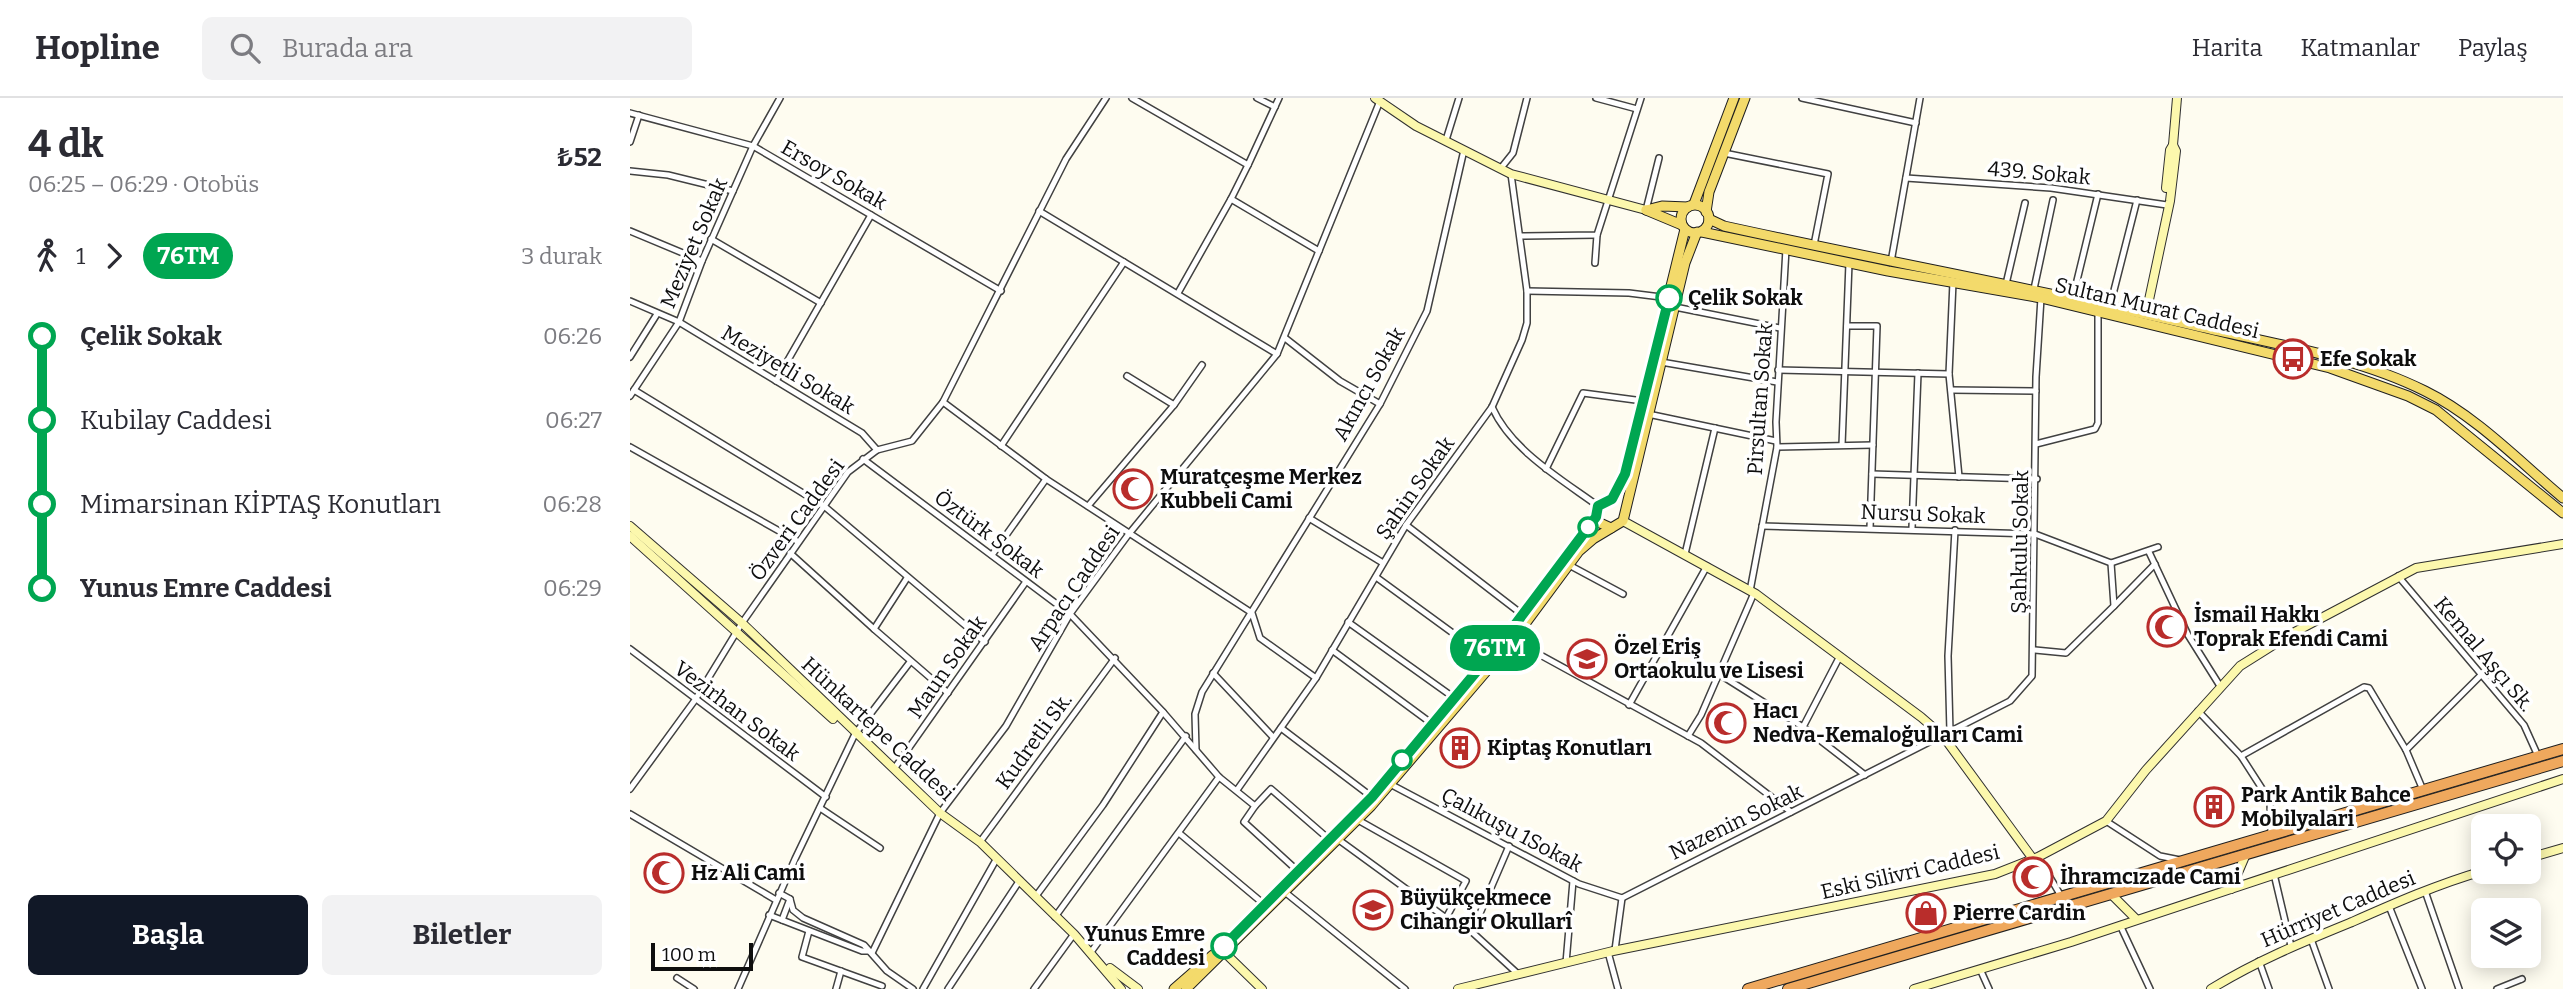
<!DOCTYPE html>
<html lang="tr">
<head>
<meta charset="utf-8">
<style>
	:root { --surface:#fff; --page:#f2f2f3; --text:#2b2b33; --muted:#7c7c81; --line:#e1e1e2; --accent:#111827 }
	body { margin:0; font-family:Bitter,serif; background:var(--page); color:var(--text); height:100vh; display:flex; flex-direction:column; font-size:26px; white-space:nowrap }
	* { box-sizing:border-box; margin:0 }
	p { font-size:23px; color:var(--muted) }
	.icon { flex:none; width:38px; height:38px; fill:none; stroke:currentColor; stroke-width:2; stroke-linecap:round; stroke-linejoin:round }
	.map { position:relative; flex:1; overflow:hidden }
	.drawer { display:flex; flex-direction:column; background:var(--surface); width:630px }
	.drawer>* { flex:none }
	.badge { padding:0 14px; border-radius:23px; font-size:24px; line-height:46px }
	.tools { position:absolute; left:1841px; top:716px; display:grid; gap:14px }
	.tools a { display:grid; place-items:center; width:70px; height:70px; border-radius:10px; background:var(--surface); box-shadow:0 4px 18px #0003; font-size:35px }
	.scale { position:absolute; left:21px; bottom:18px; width:102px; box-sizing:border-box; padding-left:7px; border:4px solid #0e0e0e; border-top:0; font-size:19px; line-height:24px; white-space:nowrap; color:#0e0e0e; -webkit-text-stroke:5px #fff; paint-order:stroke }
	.map>.badge { position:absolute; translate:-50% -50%; box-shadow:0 0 0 4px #fff }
	.legs { display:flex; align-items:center; gap:10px; height:77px; padding:0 28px; font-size:23px }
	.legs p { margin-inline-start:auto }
	.headline { display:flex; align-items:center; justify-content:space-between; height:119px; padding:0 28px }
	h1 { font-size:38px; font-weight:700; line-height:52px }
	.button { display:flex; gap:14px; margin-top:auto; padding:14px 28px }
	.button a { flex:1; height:80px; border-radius:10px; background:var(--accent); color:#fff; font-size:28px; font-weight:700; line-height:80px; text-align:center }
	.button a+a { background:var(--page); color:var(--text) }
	ul { padding:0 28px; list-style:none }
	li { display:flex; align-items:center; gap:24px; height:84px; font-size:26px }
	li i { display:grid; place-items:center; width:10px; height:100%; margin:0 9px; background:currentColor }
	li i::after { content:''; width:18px; height:18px; margin:-9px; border:5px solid; border-radius:50%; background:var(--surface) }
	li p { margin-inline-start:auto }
	li:first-child i { background:linear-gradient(#0000 50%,currentColor 0) }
	li:last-child i { background:linear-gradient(currentColor 50%,#0000 0) }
	header { display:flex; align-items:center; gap:42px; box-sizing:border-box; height:98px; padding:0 35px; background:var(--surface); border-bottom:2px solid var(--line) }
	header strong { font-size:33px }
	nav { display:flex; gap:38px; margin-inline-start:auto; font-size:24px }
	.search { width:490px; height:63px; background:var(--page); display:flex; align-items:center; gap:18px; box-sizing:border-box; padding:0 24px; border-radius:10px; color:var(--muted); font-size:26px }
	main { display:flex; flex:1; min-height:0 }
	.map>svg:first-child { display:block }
</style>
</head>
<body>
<header>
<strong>Hopline</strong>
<div class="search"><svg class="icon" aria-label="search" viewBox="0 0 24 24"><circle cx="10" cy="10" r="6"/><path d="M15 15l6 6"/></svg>Burada ara</div>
<nav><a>Harita</a><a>Katmanlar</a><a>Paylaş</a></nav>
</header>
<main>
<section class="drawer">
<div class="headline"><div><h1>4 dk</h1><p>06:25 – 06:29 · Otobüs</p></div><b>₺52</b></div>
<div class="legs"><svg class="icon" aria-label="walk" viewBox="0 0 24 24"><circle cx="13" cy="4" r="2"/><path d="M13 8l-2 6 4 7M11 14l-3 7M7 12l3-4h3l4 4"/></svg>1<svg class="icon" aria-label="forward" viewBox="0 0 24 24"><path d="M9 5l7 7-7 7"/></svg><b class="badge" style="background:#00a651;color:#fff">76TM</b><p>3 durak</p></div>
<ul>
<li><i style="color:#00a651"></i><b>Çelik Sokak</b><p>06:26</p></li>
<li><i style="color:#00a651"></i><span>Kubilay Caddesi</span><p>06:27</p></li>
<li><i style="color:#00a651"></i><span>Mimarsinan KİPTAŞ Konutları</span><p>06:28</p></li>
<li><i style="color:#00a651"></i><b>Yunus Emre Caddesi</b><p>06:29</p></li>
</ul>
<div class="button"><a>Başla</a><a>Biletler</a></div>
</section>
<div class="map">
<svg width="1933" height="891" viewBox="0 0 1933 891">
	<rect width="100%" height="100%" fill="#fefcf0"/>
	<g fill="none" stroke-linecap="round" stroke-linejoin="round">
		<g stroke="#414141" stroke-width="8">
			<g id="street">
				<path d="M502,0L618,67L649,0"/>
				<path d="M627,0L645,9"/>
				<path d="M966,0L1007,11"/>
				<path d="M1172,0L1286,25"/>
				<path d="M0,15L123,48L371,193"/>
				<path d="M816,42L829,0"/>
				<path d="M0,44L9,17"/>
				<path d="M1094,55L1198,76L1184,147"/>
				<path d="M618,67L601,101L689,153"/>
				<path d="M871,70L883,55L897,0"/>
				<path d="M0,73L38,77L103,93"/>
				<path d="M1276,80L1421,90L1537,107"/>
				<path d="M1016,112L1029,60"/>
				<path d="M409,113L647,256"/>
				<path d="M0,133L72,163"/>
				<path d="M890,138L967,137L1011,0"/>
				<path d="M81,141L191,205"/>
				<path d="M1261,164L1290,0"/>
				<path d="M965,165L967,137"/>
				<path d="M1323,184L1319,276L1329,379"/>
				<path d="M1376,186L1395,105"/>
				<path d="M1404,191L1423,102"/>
				<path d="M897,193L999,195L1039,200"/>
				<path d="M548,195L601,101"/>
				<path d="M1443,199L1468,96"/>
				<path d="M0,203L49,224L232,335L247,352"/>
				<path d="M1480,208L1507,102"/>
				<path d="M1045,209L1150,230"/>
				<path d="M1217,228H1247L1240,430"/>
				<path d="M655,240L710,283L750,306"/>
				<path d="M0,259L27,216"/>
				<path d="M1031,264L1147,284"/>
				<path d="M1148,272L1319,276"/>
				<path d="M497,278L544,307L572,267"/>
				<path d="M146,283L241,117"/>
				<path d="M4,292L194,408L355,544"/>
				<path d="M1321,292L1406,293"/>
				<path d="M0,298L49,224L72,163L123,48L150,0"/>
				<path d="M313,304L416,381L622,515L630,540L686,580"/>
				<path d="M862,309C881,352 931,381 968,408"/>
				<path d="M1018,316L1146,343"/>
				<path d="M1406,346L1465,331L1468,325V214"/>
				<path d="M1212,347L1219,165"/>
				<path d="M371,348L494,164"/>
				<path d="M0,349L167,443"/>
				<path d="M1147,349L1243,347"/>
				<path d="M233,361L440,516L533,614L589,679L625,708L641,691L701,743"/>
				<path d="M916,371L953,295L1013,303"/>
				<path d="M1242,376L1407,381"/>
				<path d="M458,408L544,307"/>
				<path d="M679,420L753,465"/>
				<path d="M776,427L893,517"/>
				<path d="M1132,428L1405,436L1481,465L1528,449"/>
				<path d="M1282,430L1288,275"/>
				<path d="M1519,454L1558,537L1590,588"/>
				<path d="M160,455L244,531"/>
				<path d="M1055,456L1085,330"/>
				<path d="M362,457L416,381"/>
				<path d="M939,467L993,496"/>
				<path d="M1768,478L1894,627L1908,658"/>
				<path d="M746,479L857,560"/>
				<path d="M277,480L244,531L318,595"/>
				<path d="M1120,493L1147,349L1146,324L1156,151"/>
				<path d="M1484,508L1525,466"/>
				<path d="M718,524L823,599"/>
				<path d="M883,542L1071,645L1161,714"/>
				<path d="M0,551L196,699"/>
				<path d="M702,552L801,625"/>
				<path d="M1405,552L1436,555L1484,508L1481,465"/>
				<path d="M583,575L643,639"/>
				<path d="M1089,576L1173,629L1235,677"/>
				<path d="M999,607L1077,468"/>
				<path d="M1568,613L1611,658L1640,703L1641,737"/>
				<path d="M1173,629L1210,558"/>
				<path d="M651,630L742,699"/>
				<path d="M1320,634L1318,558L1325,432"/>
				<path d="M1058,638L1071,617L1124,495"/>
				<path d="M566,652L565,616L572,594L750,306L797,213L834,52"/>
				<path d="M1776,652L1851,577"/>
				<path d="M1611,658L1734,589L1739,590L1776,652L1793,692"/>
				<path d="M264,671L395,485"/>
				<path d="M760,686L949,786L992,800"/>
				<path d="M0,691L65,602L112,525L218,374L247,352L282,343L313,304L436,61L476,0"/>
				<path d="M607,692L686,580L776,427L862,309L892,242L897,225V193L881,76"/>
				<path d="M625,708L614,724L670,775"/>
				<path d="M190,710L250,750"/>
				<path d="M0,716L146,802"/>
				<path d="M728,722L836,783L816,820"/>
				<path d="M1476,723L1530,758L1550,762"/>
				<path d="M549,735L635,807"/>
				<path d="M709,742L816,820L842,834L888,876"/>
				<path d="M350,744L485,560"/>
				<path d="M1408,759L1431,798"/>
				<path d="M1644,776L1661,848"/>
				<path d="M1795,793L1829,891"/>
				<path d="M149,795L160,801L163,812L173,820L234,847L257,873L283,891"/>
				<path d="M656,795L775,891"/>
				<path d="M406,798L473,707L533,614"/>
				<path d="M992,800L1380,603L1402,578L1406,279L1411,200"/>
				<path d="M1759,808L1792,891"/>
				<path d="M139,817L232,853H238"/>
				<path d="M425,819L556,638"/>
				<path d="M152,822L160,801"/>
				<path d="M1490,827L1520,891"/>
				<path d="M179,833L172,859L252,888"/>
				<path d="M842,834L879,748"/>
				<path d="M1681,841L1699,891"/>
				<path d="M985,852L992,800"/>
				<path d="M461,854L589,679"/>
				<path d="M978,854L988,891"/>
				<path d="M242,855L310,715L376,628L440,516L498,437L647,256L750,3"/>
				<path d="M1629,863L1639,891"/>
				<path d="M936,865L943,783"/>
				<path d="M1350,871L1359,891"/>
				<path d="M47,880L64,891"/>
				<path d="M108,891L165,761L225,636L280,564"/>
				<path d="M206,891L211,873"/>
				<path d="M293,891L367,760"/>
				<path d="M318,891L390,782"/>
				<path d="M404,891L444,836"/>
				<path d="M1867,891L1892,881"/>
			</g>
		</g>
		<g stroke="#303030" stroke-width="10">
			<g id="secondary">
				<path d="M745,0L786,28L881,76L1016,112"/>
				<path d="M1536,90L1540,52L1543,47"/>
				<path d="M1516,216L1540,103L1546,53L1543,47L1547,0"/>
				<path d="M993,423L1126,496L1291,619L1313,638L1403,761"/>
				<path d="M0,428L112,525L310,715L350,744L444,836L491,891"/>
				<path d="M0,438L203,621"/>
				<path d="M1899,760L1933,750"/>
				<path d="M1601,791L1616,756"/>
				<path d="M1482,797L1506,821"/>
				<path d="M594,854L632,891"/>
				<path d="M480,870L508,891"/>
				<path d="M828,891L983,853L1365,776L1408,759L1476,723L1516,672L1610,568L1661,536L1786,470L1933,446"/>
				<path d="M1284,891L1441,844L1933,681"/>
				<path d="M1581,891C1626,863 1673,844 1722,824C1765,805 1808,786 1853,773"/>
			</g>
		</g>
		<g stroke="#1f1f1f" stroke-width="11">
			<g id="primary">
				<path d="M1064,106L1104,0"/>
				<circle cx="1065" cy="121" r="14"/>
				<path d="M1016,112L1032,108L1058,109"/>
				<path d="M1016,112L1052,127"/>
				<path d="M1076,114L1079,94L1115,0"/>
				<path d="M1079,121L1094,128C1253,163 1413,192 1571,229C1645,246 1727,259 1795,293C1846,318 1890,364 1933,400"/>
				<path d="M1072,134L1258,173L1411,200L1700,270L1778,298L1806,312L1933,415"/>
				<path d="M981,430L968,424L966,411L971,405L982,401L995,376L1055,131"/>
				<path d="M768,666L881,532L966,419"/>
				<path d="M544,891L583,857"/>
				<path d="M556,891L741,708L883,542L949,453L963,441L993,423L1055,165L1067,134"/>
			</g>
		</g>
		<g stroke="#1f1f1f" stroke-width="12">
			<g id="highway">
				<path d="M1118,891L1933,651"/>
				<path d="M1158,891L1933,663"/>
			</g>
		</g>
		<use href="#street" stroke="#fff" stroke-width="5"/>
		<use href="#secondary" stroke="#fcf8ad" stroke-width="8"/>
		<use href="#primary" stroke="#f3da6b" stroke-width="9"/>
		<use href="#highway" stroke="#efa85d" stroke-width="10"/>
	</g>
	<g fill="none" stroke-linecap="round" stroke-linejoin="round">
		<g stroke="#fff" stroke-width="16">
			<path id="line-1" d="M594,848L742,699L881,532L966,419L968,408L982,401L995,376L1039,200"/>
		</g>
		<use href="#line-1" stroke="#00a651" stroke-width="10"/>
	</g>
	<defs>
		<g id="bus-ring" transform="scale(2.0125)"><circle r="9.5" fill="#fff" stroke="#b92d2b" stroke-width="1.5"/><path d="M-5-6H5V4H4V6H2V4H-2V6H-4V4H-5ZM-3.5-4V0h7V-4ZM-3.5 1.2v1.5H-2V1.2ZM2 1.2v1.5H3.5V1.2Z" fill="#b92d2b"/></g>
		<g id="mosque-ring" transform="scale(2.0125)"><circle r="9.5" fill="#fff" stroke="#b92d2b" stroke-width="1.5"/><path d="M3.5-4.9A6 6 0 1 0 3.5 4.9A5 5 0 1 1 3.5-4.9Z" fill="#b92d2b"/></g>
		<g id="school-ring" transform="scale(2.0125)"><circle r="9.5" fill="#fff" stroke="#b92d2b" stroke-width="1.5"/><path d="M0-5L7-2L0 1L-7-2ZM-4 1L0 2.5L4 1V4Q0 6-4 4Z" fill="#b92d2b"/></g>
		<g id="building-ring" transform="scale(2.0125)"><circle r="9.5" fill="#fff" stroke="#b92d2b" stroke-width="1.5"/><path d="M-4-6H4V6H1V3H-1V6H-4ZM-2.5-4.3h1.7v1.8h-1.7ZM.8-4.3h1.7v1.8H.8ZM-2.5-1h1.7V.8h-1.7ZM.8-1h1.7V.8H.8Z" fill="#b92d2b"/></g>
		<g id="shop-ring" transform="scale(2.0125)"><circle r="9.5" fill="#fff" stroke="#b92d2b" stroke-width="1.5"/><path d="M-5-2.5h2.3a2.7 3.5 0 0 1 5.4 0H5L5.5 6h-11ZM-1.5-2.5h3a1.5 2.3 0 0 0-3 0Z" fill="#b92d2b"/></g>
	</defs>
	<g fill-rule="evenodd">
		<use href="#bus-ring" x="1663" y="261"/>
		<use href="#mosque-ring" x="503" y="391"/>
		<use href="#mosque-ring" x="1537" y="529"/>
		<use href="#school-ring" x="957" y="561"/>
		<use href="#mosque-ring" x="1096" y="625"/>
		<use href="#building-ring" x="830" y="650"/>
		<use href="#building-ring" x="1584" y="709"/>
		<use href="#mosque-ring" x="34" y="775"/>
		<use href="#mosque-ring" x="1403" y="779"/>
		<use href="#school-ring" x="743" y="812"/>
		<use href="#shop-ring" x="1296" y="815"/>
	</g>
	<g fill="#fff" stroke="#00a651" stroke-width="3.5">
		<circle cx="1039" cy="200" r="12"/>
		<circle cx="958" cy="429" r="9"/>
		<circle cx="772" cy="662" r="9"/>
		<circle cx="594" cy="848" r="12"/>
	</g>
	<g text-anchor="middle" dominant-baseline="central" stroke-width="7" stroke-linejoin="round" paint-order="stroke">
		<g font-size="21" fill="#0e0e0e" stroke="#fff">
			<text transform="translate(1409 75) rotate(5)">439. Sokak</text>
			<text transform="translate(204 77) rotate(30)">Ersoy Sokak</text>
			<text transform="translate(64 145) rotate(-67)">Meziyet Sokak</text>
			<text transform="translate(1527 210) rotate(13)">Sultan Murat Caddesi</text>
			<text transform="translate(158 272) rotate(31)">Meziyetli Sokak</text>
			<text transform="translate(739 286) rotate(-61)">Akıncı Sokak</text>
			<text transform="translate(1130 301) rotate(-86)">Pirsultan Sokak</text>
			<text transform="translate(785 390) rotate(-55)">Şahin Sokak</text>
			<text transform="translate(1293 416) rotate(2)">Nursu Sokak</text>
			<text transform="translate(167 422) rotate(-54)">Özveri Caddesi</text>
			<text transform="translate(359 436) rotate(37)">Öztürk Sokak</text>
			<text transform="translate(1390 444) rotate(-89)">Şahkulu Sokak</text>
			<text transform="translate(444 490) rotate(-56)">Arpacı Caddesi</text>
			<text transform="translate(1854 556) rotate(50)">Kemal Aşçı Sk.</text>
			<text transform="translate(317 569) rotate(-55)">Maun Sokak</text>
			<text transform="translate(107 613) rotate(37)">Vezirhan Sokak</text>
			<text transform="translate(248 631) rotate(43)">Hünkartepe Caddesi</text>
			<text transform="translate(404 643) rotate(-54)">Kudretli Sk.</text>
			<text transform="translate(1106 724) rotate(-26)">Nazenin Sokak</text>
			<text transform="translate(882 732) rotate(28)">Çalıkuşu 1Sokak</text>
			<text transform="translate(1280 774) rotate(-13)">Eski Silivri Caddesi</text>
			<text transform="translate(1708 811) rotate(-23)">Hürriyet Caddesi</text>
		</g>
		<g font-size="21" font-weight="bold" fill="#0e0e0e" stroke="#fff" text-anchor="start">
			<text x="1058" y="200">Çelik Sokak</text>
			<text x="575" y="836" text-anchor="end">Yunus Emre<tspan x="575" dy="24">Caddesi</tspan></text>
		</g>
		<g font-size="21" font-weight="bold" fill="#0e0e0e" stroke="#fff" text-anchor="start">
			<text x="1690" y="261">Efe Sokak</text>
			<text x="530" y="379">Muratçeşme Merkez<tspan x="530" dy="24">Kubbeli Cami</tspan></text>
			<text x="1564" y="517">İsmail Hakkı<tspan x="1564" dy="24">Toprak Efendi Cami</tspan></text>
			<text x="984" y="549">Özel Eriş<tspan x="984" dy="24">Ortaokulu ve Lisesi</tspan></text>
			<text x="1123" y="613">Hacı<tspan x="1123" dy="24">Nedva-Kemaloğulları Cami</tspan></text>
			<text x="857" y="650">Kiptaş Konutları</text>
			<text x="1611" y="697">Park Antik Bahce<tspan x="1611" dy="24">Mobilyalari</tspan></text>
			<text x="61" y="775">Hz Ali Cami</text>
			<text x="1430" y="779">İhramcızade Cami</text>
			<text x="770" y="800">Büyükçekmece<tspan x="770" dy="24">Cihangir Okullarî</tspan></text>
			<text x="1323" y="815">Pierre Cardin</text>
		</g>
	</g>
</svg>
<div class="tools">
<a><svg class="icon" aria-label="locate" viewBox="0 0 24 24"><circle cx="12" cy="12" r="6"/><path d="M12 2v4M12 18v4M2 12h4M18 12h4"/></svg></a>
<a><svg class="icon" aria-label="layers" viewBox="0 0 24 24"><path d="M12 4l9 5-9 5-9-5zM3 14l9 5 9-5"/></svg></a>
</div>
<div class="scale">100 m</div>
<b class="badge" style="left:865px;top:550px;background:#00a651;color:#fff">76TM</b>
</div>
</main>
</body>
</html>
